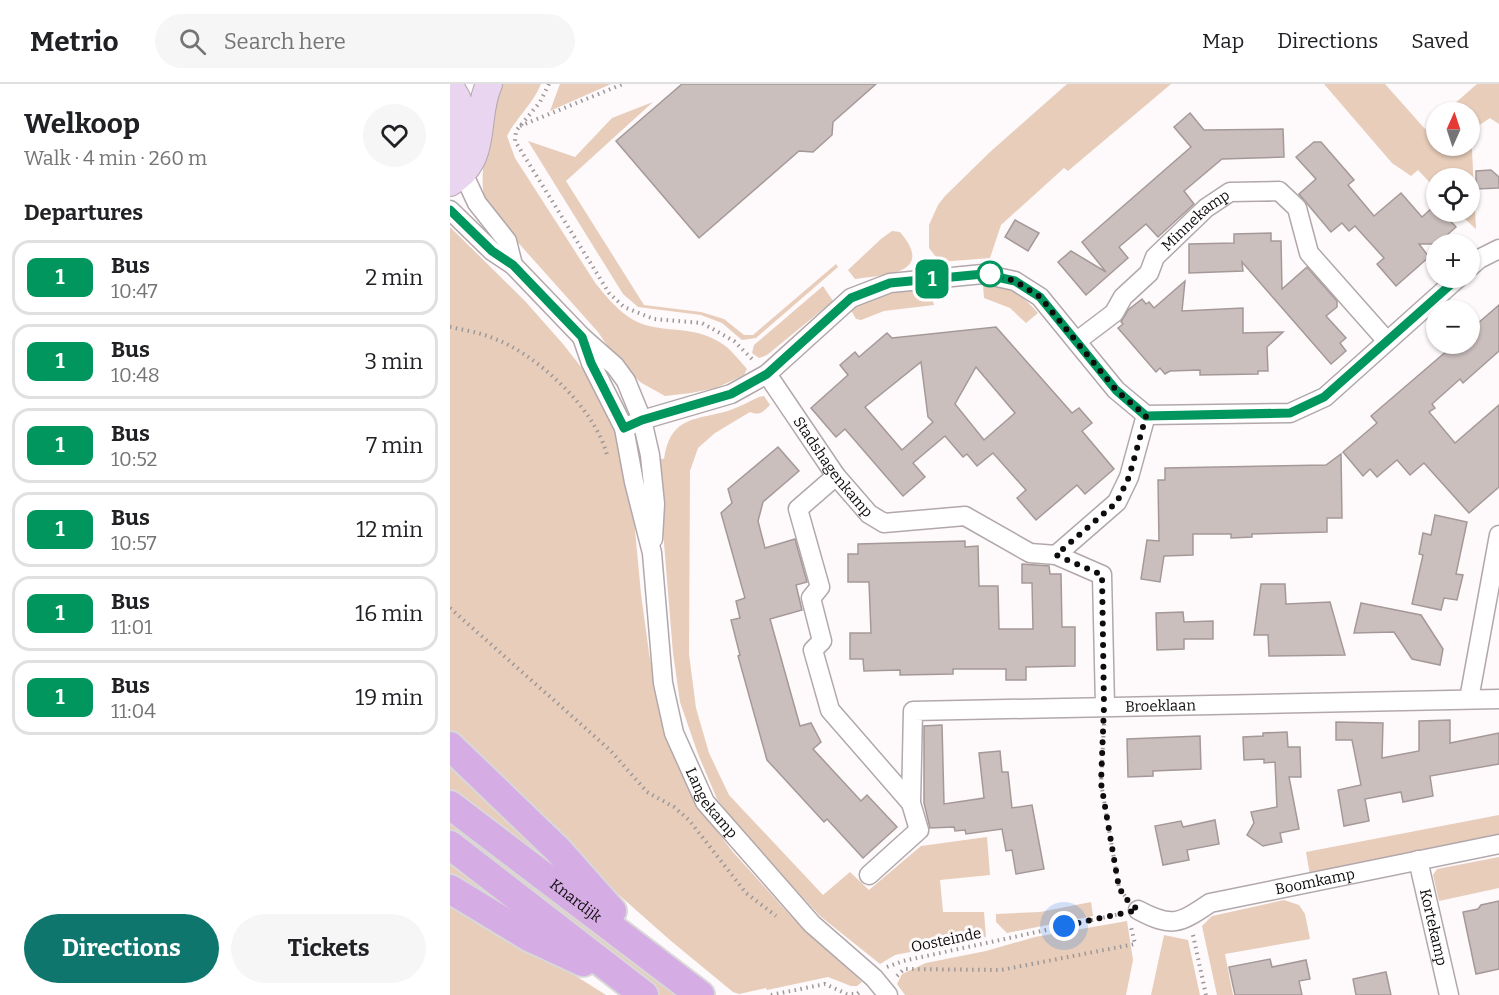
<!DOCTYPE html>
<html lang="en">
<head>
<meta charset="utf-8">
<style>
	:root { --surface:#fff; --page:#f6f6f6; --text:#202124; --muted:#757577; --line:#e0e0e0; --accent:#0f766e }
	body { margin:0; font-family:Bitter,serif; background:var(--page); color:var(--text); height:100vh; display:flex; flex-direction:column; font-size:22px; white-space:nowrap }
	* { box-sizing:border-box; margin:0 }
	p { font-size:20px; color:var(--muted) }
	.icon { flex:none; width:33px; height:33px; fill:none; stroke:currentColor; stroke-width:2; stroke-linecap:round; stroke-linejoin:round }
	.map { position:relative; flex:1; overflow:hidden }
	.side { display:flex; flex-direction:column; background:var(--surface); width:450px }
	.side>* { flex:none }
	.badge { padding:0 12px; border-radius:9px; font-size:21px; line-height:39px }
	.needle { width:39px; rotate:3deg }
	.buttons { position:absolute; left:976px; top:18px; display:grid; gap:12px }
	.buttons a { display:grid; place-items:center; width:54px; height:54px; border-radius:50%; background:var(--surface); box-shadow:0 2px 4px #0004; font-size:30px }
	.you { position:absolute; width:30px; height:30px; margin:-15px; border:4px solid #fff; border-radius:50%; background:#1a73e8; box-shadow:0 0 0 9px #1a73e833 }
	.map>.badge { position:absolute; translate:-50% -50%; box-shadow:0 0 0 3px #fff }
	h2 { padding:0 24px; font-size:22px; line-height:54px }
	.round { display:grid; place-items:center; flex:none; width:63px; height:63px; border-radius:32px; background:var(--page) }
	.overview { display:flex; align-items:center; justify-content:space-between; height:102px; padding:0 24px }
	h1 { font-size:28px; font-weight:700; line-height:45px }
	.action { display:flex; gap:12px; margin-top:auto; padding:12px 24px }
	.action a { flex:1; height:69px; border-radius:36px; background:var(--accent); color:#fff; font-size:24px; font-weight:700; line-height:69px; text-align:center }
	.action a+a { background:var(--page); color:var(--text) }
	ul { padding:0; list-style:none }
	li { display:flex; align-items:center; gap:18px; height:75px; margin:0 12px 9px; padding:0 12px; border:3px solid var(--line); border-radius:18px }
	li div { flex:1 }
	li b { display:block; font-size:22px }
	li em { font-style:normal }
	li .badge { min-width:66px; font-weight:700; text-align:center }
	header { display:flex; align-items:center; gap:36px; box-sizing:border-box; height:84px; padding:0 30px; background:var(--surface); border-bottom:2px solid var(--line) }
	header strong { font-size:28px }
	nav { display:flex; gap:33px; margin-inline-start:auto; font-size:21px }
	.search { width:420px; height:54px; background:var(--page); display:flex; align-items:center; gap:15px; box-sizing:border-box; padding:0 21px; border-radius:33px; color:var(--muted); font-size:22px }
	main { display:flex; flex:1; min-height:0 }
	.map>svg:first-child { display:block }
</style>
</head>
<body>
<header>
<strong>Metrio</strong>
<div class="search"><svg class="icon" aria-label="search" viewBox="0 0 24 24"><circle cx="10" cy="10" r="6"/><path d="M15 15l6 6"/></svg>Search here</div>
<nav><a>Map</a><a>Directions</a><a>Saved</a></nav>
</header>
<main>
<section class="side">
<div class="overview"><div><h1>Welkoop</h1><p>Walk · 4 min · 260 m</p></div><a class="round"><svg class="icon" aria-label="heart" viewBox="0 0 24 24"><path d="M12 20l-8-8c-3-5 5-10 8-4 3-6 11-1 8 4z"/></svg></a></div>
<h2>Departures</h2>
<ul>
<li><span class="badge" style="background:#00965e;color:#fff">1</span><div><b>Bus</b><p>10:47</p></div><em>2 min</em></li>
<li><span class="badge" style="background:#00965e;color:#fff">1</span><div><b>Bus</b><p>10:48</p></div><em>3 min</em></li>
<li><span class="badge" style="background:#00965e;color:#fff">1</span><div><b>Bus</b><p>10:52</p></div><em>7 min</em></li>
<li><span class="badge" style="background:#00965e;color:#fff">1</span><div><b>Bus</b><p>10:57</p></div><em>12 min</em></li>
<li><span class="badge" style="background:#00965e;color:#fff">1</span><div><b>Bus</b><p>11:01</p></div><em>16 min</em></li>
<li><span class="badge" style="background:#00965e;color:#fff">1</span><div><b>Bus</b><p>11:04</p></div><em>19 min</em></li>
</ul>
<div class="action"><a>Directions</a><a>Tickets</a></div>
</section>
<div class="map">
<svg width="1049" height="911" viewBox="0 0 1049 911">
	<rect width="100%" height="100%" fill="#fef9fb"/>
	<g fill="#e7cdba">
		<path d="M50,0H91C83,20 66,34 57,52L65,74L146,200C161,218 175,236 199,242C225,248 246,243 271,259C281,265 289,276 297,285L294,291L266,304L241,309L215,312L190,298L164,272L148,248L47,135C43,130 38,125 36,119C25,93 44,28 50,0Z"/>
		<path d="M110,0H161L100,27Z"/>
		<path d="M617,0H721L618,87L614,84L551,141L540,174L490,178L479,164V141L488,121L495,112L540,68Z"/>
		<path d="M874,0H935L975,45L987,35V62H1020V28H995L1027,0H1049V40L1040,34L1021,47L1026,145L1007,128H1020V94H987V106L968,86L961,92L942,79Z"/>
		<path d="M203,18L116,97L194,221L251,228L274,235L294,251H303L386,180L388,183L306,254L292,256L272,239L251,231L188,223L173,210L78,57L125,73L162,34Z"/>
		<path d="M0,143L75,217L113,260L142,297L164,338L182,414L191,510L199,569L211,633L227,681L248,723L283,768L339,830L412,898L407,902H401L378,893L317,906L316,904L289,910L283,908L221,857L82,734L0,651Z"/>
		<path d="M442,147L450,148C486,190 435,191 405,195L398,186L431,155Z"/>
		<path d="M533,201C559,201 571,210 588,229L576,239L560,224L534,214Z"/>
		<path d="M373,202L383,217L317,271L309,274L302,269L304,261Z"/>
		<path d="M480,204L484,221L434,227L411,236L406,235L401,226C415,207 458,206 480,204Z"/>
		<path d="M314,312L320,321C313,328 310,332 300,328L265,349L248,364L240,387L239,570L246,624L259,669L279,711L373,811L400,788L419,806L471,762L537,753L540,791L490,796L493,828H534L536,853L445,871L430,880L370,832L293,749L267,715L248,670L230,618L223,569L207,374L214,375C220,335 241,336 274,328C286,325 298,318 309,313Z"/>
		<path d="M0,673L54,726L204,862L47,746L0,707Z"/>
		<path d="M1049,731V752L860,791L856,768Z"/>
		<path d="M0,734L229,911H209L0,749Z"/>
		<path d="M0,773L87,838L0,794Z"/>
		<path d="M1049,773V804L989,817L983,791L987,785Z"/>
		<path d="M0,813L156,911H0Z"/>
		<path d="M834,816L849,821L855,830L860,855L775,870L783,911H767L752,842L762,832Z"/>
		<path d="M641,818L643,832L557,849L546,838V830L590,828Z"/>
		<path d="M677,837L683,876L676,911H455L447,900L452,890L476,879L536,867L585,853Z"/>
		<path d="M714,851L738,856L750,911H701Z"/>
	</g>
	<g fill="#cbbfbe" stroke="#a49998" stroke-width="1.5" fill-rule="evenodd">
		<path d="M232,0H426L383,38L382,51L363,68L349,67L249,154L166,57Z"/>
		<path d="M740,29L754,46L833,45L834,73L772,75L734,107L744,120L708,153L696,140L669,163L678,174L636,211L608,178L621,167L656,188L632,158L741,63L724,43Z"/>
		<path d="M864,58H871L904,96L898,101L924,132L951,109L972,133L982,124H987V128H992L1006,143L997,151L1006,160H969L979,173L946,202L927,180L934,174L905,142L899,147L892,139L881,148L849,110L866,95L846,73Z"/>
		<path d="M1041,86L1049,93V104L1026,105V87Z"/>
		<path d="M565,136L589,149L578,167L555,153Z"/>
		<path d="M821,149V157H831L832,205L857,183L887,217V223L876,232L896,254L890,259L896,267L881,280L792,178L793,187L739,189V160L784,159V150Z"/>
		<path d="M735,197L732,227L793,224V249L833,248L817,263L818,287H808V290L750,291V286L720,287L715,290L710,284L706,288L668,244L673,240L671,238L678,226L692,215L696,220L699,218L704,224Z"/>
		<path d="M1049,221V267L1013,299L1010,295L982,320L985,324L979,328L1005,359L1049,321V403L1019,429L974,379L960,391L947,376L927,393L920,385L913,392L893,368L927,339L921,332L1005,260H1020V246Z"/>
		<path d="M546,243L622,329L629,324L642,339L632,347L664,385L635,410L627,401L586,436L567,414L576,406L543,369L527,382L517,370L513,373L495,352L463,379L475,393L453,412L395,345L386,353L361,324L398,291L390,281L405,268L409,273L437,249L442,254ZM471,278L478,333L483,338L452,366L415,323ZM526,283L565,329L534,356L505,320Z"/>
		<path d="M328,363L349,387L313,418L308,437L315,464L345,455L357,498L346,501L352,526L320,535L350,642L361,639L371,658L363,665L411,717L417,711L447,743L413,774L377,735L374,738L317,676L288,572L290,571L281,536L290,534L286,517L295,514L271,429L282,419L278,405Z"/>
		<path d="M891,370L892,434H877V448L802,450V453L781,454V450H743V471L714,472L710,498L691,495L697,456L709,457L708,396H715V384L876,381Z"/>
		<path d="M985,431L1017,438L1006,490L1013,491L1007,516L994,514L991,526L962,520L973,471L969,470L973,449L981,451Z"/>
		<path d="M515,457V463L528,462L529,502H548L549,545H583L582,499H572V480L599,482L600,490H611L612,543H625V582L576,583V596H556V585H503V590L450,591V586L414,587L413,575H400V549H421L419,498H398V470H408V460Z"/>
		<path d="M811,500H835L836,520L880,518L895,571L819,572L818,551H804Z"/>
		<path d="M911,519L971,531L993,565L990,581L962,575L944,548L904,549Z"/>
		<path d="M733,528L734,538L763,537V555H734V565L707,566L706,529Z"/>
		<path d="M1000,636V659L1049,649V680L980,692L983,712L953,718L951,708L915,715L919,737L894,742L888,706L911,701L902,656H886V638L933,639L932,674L969,667V637Z"/>
		<path d="M492,641L494,720L534,714L529,669L550,667L552,688H558L562,724L582,721L594,785L566,790L562,766L556,767L552,745L516,750L515,746L505,747L504,743L480,744L474,719V642Z"/>
		<path d="M837,648L838,663H850L851,693H839L849,745L830,749L832,758L813,762L797,751L804,739L801,728L827,723L825,678L814,679V675L794,676L793,653L813,652V649Z"/>
		<path d="M750,652L751,685L703,687V692L678,693L677,655Z"/>
		<path d="M765,736L769,760L737,766L739,776L713,781L705,742L731,737L733,743Z"/>
		<path d="M1049,817V885L1026,890L1013,828L1028,825L1031,821Z"/>
		<path d="M820,875L822,883L856,876L860,895L849,897L852,911H785L779,883Z"/>
		<path d="M936,888L941,911H906L903,895Z"/>
	</g>
	<g fill="none" stroke-linecap="round" stroke-linejoin="round">
		<g stroke="#b2a8ac" stroke-width="21">
			<g id="street">
				<path d="M13,89L27,119L57,157L63,181"/>
				<path d="M0,126L42,167L63,181L132,253L165,282L176,297L192,336L200,371L205,420L203,455"/>
				<path d="M1020,183L1029,175L1049,165"/>
				<path id="s1" d="M132,253L141,279L174,344L184,398L202,469L213,599L224,649L255,718L362,840L424,894L438,911"/>
				<path id="s2" d="M627,257L664,229L673,213L699,189L705,173L756,124L780,108L829,107L847,124L859,169L936,256"/>
				<path id="s3" d="M317,290L386,392L419,430L434,439L515,432L580,469L606,471L652,491L655,622"/>
				<path d="M174,344L192,336L281,310L317,290L401,214L440,199L533,190L565,197L590,213L666,306L696,331L840,329L875,313L1008,194"/>
				<path d="M386,392L348,425L370,503L361,514L372,557L363,566L380,626L461,719"/>
				<path d="M606,471L667,418L679,393L696,331"/>
				<path d="M1019,615L1049,451"/>
				<path id="s4" d="M968,776L999,911"/>
				<path id="s5" d="M419,791L469,746L461,719L463,627L1049,615"/>
				<path id="s6" d="M688,826C722,844 729,840 760,819L1049,760"/>
			</g>
		</g>
		<g stroke="#b2a8ac" stroke-width="28">
			<g id="secondary">
				<path d="M0,3C17,23 14,46 4,69L13,89"/>
				<path d="M0,99C40,73 23,36 39,0"/>
			</g>
		</g>
		<g stroke="#d9d8d8" stroke-width="32">
			<g id="primary">
				<path d="M0,662L108,766L162,827"/>
				<path id="s7" d="M0,721L250,911"/>
				<path d="M0,761L194,911"/>
				<path d="M0,805L79,853L133,878"/>
			</g>
		</g>
		<g stroke="#9c9899" stroke-width="4" stroke-dasharray="1.5 4.5" stroke-linecap="butt">
			<path d="M99,0L90,18L66,47L65,57L159,209L174,223L204,235L252,239L284,257L304,277"/>
			<path d="M70,42L173,0"/>
			<path d="M0,243C13,246 28,248 40,253C85,268 145,324 157,371"/>
			<path d="M0,524L160,666L197,708L224,723L239,736L296,809L326,832"/>
			<path d="M654,640L651,699L669,804L675,812"/>
			<path d="M743,851L756,911"/>
			<path d="M437,883L453,877L670,830"/>
			<path d="M447,892L454,885L551,886L685,860L681,843"/>
			<path d="M321,911L375,900L397,910H407L412,906"/>
		</g>
		<use href="#street" stroke="#fff" stroke-width="18"/>
		<use href="#secondary" stroke="#ead5f1" stroke-width="26"/>
		<use href="#primary" stroke="#d5ace3" stroke-width="28"/>
	</g>
	<g fill="none" stroke-linecap="round" stroke-linejoin="round">
		<g stroke="#fff" stroke-width="14">
			<path id="line" d="M0,126L42,167L63,181L132,253L141,279L174,344L192,336L281,310L317,290L401,214L440,199L533,190L565,197L590,213L666,306L696,332L840,329L874,313L1008,194"/>
		</g>
		<use href="#line" stroke="#00965e" stroke-width="9"/>
		<path stroke="#0f0c0d" stroke-width="6" stroke-dasharray="0 10.8" d="M540,190L565,197L590,213L666,306L696,332L679,393L667,418L606,471L652,491L654,622L651,699L669,804L678,817L688,826L614,842"/>
	</g>
	<circle fill="#fff" stroke="#00965e" stroke-width="3" cx="540" cy="190" r="12"/>
	<g text-anchor="middle" dominant-baseline="central" stroke-width="6" stroke-linejoin="round" paint-order="stroke">
		<g font-size="15" fill="#0f0c0d" stroke="#fef9fb">
			<text stroke="none"><textPath href="#s2" startOffset="172">Minnekamp</textPath></text>
			<text stroke="none"><textPath href="#s3" startOffset="114">Stadshagenkamp</textPath></text>
			<text stroke="none"><textPath href="#s5" startOffset="435">Broeklaan</textPath></text>
			<text stroke="none"><textPath href="#s1" startOffset="490">Langekamp</textPath></text>
			<text stroke="none"><textPath href="#s6" startOffset="186">Boomkamp</textPath></text>
			<text stroke="none"><textPath href="#s7" startOffset="158">Knardijk</textPath></text>
			<text stroke="none"><textPath href="#s4" startOffset="69">Kortekamp</textPath></text>
			<text transform="translate(496 856) rotate(-12)">Oosteinde</text>
		</g>
	</g>
</svg>
<div class="buttons">
<a><svg class="needle" viewBox="-14 -14 28 28"><path d="M0-13l5 13h-10z" fill="#e53935"/><path d="M0 13l5-13h-10z" fill="#757577"/></svg></a>
<a><svg class="icon" aria-label="locate" viewBox="0 0 24 24"><circle cx="12" cy="12" r="6"/><path d="M12 2v4M12 18v4M2 12h4M18 12h4"/></svg></a>
<a>+</a>
<a>−</a>
</div>
<div class="you" style="left:614px;top:842px"></div>
<b class="badge" style="left:482px;top:195px;background:#00965e;color:#fff">1</b>
</div>
</main>
</body>
</html>
